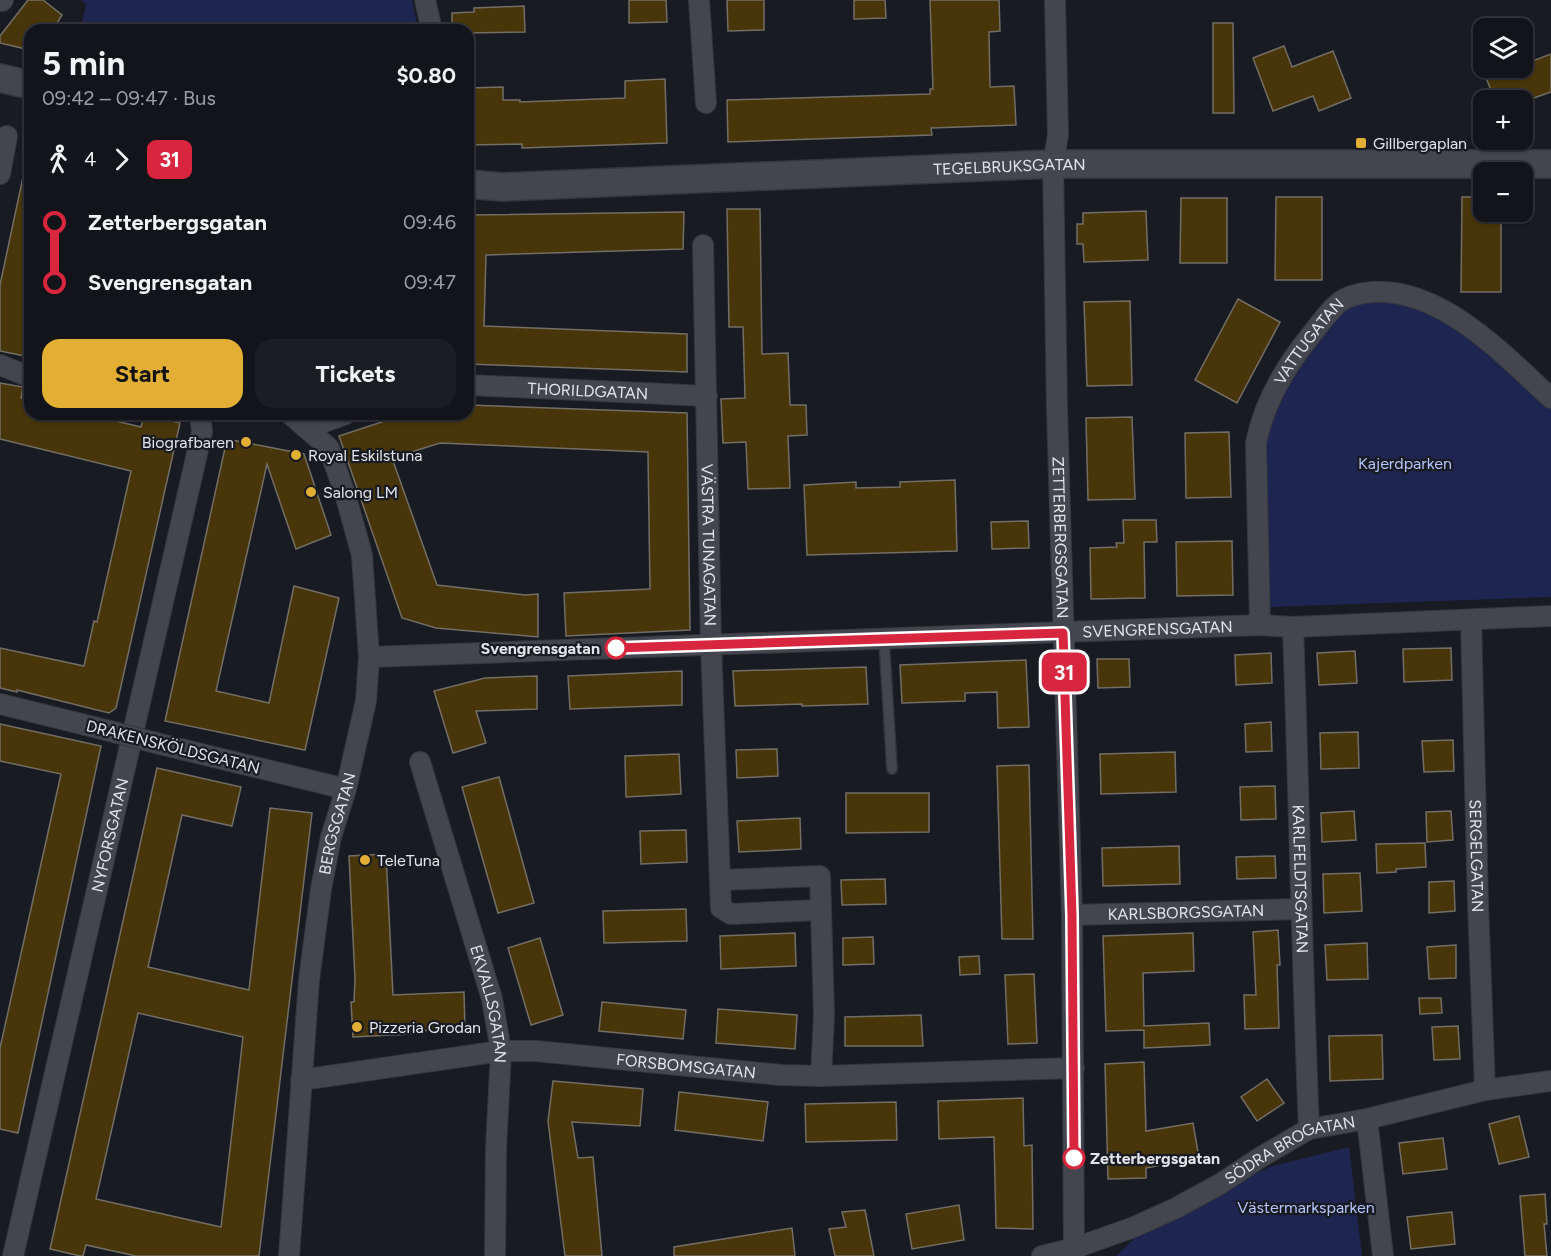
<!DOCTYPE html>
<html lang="en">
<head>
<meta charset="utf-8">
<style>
	:root { --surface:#13141a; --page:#1c1d23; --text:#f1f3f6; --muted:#9d9ea2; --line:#323339; --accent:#e2af34 }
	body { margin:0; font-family:Figtree,sans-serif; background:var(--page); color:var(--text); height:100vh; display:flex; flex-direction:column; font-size:22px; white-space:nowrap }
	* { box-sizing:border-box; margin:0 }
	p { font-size:20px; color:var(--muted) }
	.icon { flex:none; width:33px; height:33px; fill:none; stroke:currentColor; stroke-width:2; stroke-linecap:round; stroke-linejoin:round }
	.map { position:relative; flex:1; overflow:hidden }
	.panel { position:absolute; left:24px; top:24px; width:450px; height:396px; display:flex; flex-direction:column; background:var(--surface); border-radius:18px; box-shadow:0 2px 4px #0004,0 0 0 2px var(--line) }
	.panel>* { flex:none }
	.badge { padding:0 12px; border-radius:9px; font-size:21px; line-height:39px }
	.controls { position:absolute; left:1473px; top:18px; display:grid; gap:12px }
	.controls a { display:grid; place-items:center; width:60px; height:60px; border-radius:12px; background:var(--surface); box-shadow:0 2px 4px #0004,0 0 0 2px var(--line); font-size:30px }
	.map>.badge { position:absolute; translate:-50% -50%; box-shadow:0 0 0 3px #fff }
	.legs { display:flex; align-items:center; gap:9px; height:66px; padding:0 18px; font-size:20px }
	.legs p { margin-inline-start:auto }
	.summary { display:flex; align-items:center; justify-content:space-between; height:102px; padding:0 18px }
	h1 { font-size:33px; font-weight:700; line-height:45px }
	.action { display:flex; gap:12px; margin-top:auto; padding:12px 18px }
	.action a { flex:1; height:69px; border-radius:18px; background:var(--accent); color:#111; font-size:24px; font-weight:700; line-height:69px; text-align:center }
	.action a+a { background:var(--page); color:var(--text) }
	ul { padding:0 18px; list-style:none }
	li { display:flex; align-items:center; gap:21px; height:60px; font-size:22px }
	li i { display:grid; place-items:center; width:9px; height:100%; margin:0 8px; background:currentColor }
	li i::after { content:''; width:15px; height:15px; margin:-8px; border:4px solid; border-radius:50%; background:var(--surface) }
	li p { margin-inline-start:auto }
	li:first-child i { background:linear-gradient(#0000 50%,currentColor 0) }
	li:last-child i { background:linear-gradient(currentColor 50%,#0000 0) }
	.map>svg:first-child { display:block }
</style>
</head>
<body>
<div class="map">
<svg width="1551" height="1256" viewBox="0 0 1551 1256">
	<rect width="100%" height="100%" fill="#191b22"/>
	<g fill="#1d2550">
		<path d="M81,0H412L418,30H80L86,5Z"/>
		<path d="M1371,296L1415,301L1459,324L1551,406V597L1269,607L1264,447L1281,397L1308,350L1328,325L1349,305Z"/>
		<path d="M1349,1147L1362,1256H1116L1135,1238L1269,1167Z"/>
	</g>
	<g fill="#483509" stroke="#736e65" stroke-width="1.5" fill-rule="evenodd">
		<path d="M28,0H43L62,15L53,30H30V50L0,43V36Z"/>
		<path d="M629,0H666L667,22L629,23Z"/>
		<path d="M727,0H764V30L728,31Z"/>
		<path d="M854,0H885L886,18L854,19Z"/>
		<path d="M930,0H999L1000,31L989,32L990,87L1014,86L1016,125L931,128L932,135L728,142L727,100L930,94V89H933Z"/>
		<path d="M524,6L525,32L468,33V30H452V13L474,12V8Z"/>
		<path d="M1213,23H1233L1234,113H1213Z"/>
		<path d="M1284,46L1292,67L1333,51L1351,98L1319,111L1313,96L1273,111L1253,58Z"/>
		<path d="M1551,54V92L1528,100H1495L1482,68H1522V65Z"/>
		<path d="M665,79L667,143L522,148V144L468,145V88L503,87V100H520V102L625,98V81Z"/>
		<path d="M23,177L30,178V357L0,351V285Z"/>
		<path d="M1276,197H1322V280H1275Z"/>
		<path d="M1462,197H1484V212H1501V292H1461Z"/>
		<path d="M1181,198H1227V263H1180Z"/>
		<path d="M727,209H760L762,354L788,353L790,405H806L807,435L788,436L790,488L748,489L746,442L723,443L721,399L745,398L743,327H729Z"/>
		<path d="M1146,211L1148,260L1084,262L1083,244H1077V224H1083V213Z"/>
		<path d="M684,212L683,249L486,255L484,326L687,334V372L468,364V215Z"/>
		<path d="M1238,299L1280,322L1237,403L1195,380Z"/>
		<path d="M1130,301L1132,385L1087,386L1084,302Z"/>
		<path d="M0,383L23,387L21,398L30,400V414H87L141,427L144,415L180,423L116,708L109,713L17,690V692L0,688V648L84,666L94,621L97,622L131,471L0,439Z"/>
		<path d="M468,405L687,413L690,630L566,636L564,593L650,589L648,452L440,443L392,458L437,585L525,595L538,594V637L436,628L402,618L339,436L406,414H468Z"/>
		<path d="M1132,417L1135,499L1088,500L1086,418Z"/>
		<path d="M1229,432L1231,497L1186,498L1185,433Z"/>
		<path d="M227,439L304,454L331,535L296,549L267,464L216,691L269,703L294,586L339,598L305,750L165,721Z"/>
		<path d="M955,480L957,551L807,555L804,485L856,482V488L900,487V482Z"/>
		<path d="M1123,520H1156L1157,542H1144L1145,598L1091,599L1090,548L1117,547L1116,543H1124Z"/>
		<path d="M1028,521L1029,548L992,549L991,522Z"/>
		<path d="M1232,541L1233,595L1177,596L1176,542Z"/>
		<path d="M1451,648L1452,680L1404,682L1403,649Z"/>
		<path d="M1355,651L1357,683L1319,685L1317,653Z"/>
		<path d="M1271,653L1272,683L1236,685L1235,655Z"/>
		<path d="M1097,659H1129L1130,687L1098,688Z"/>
		<path d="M1026,660L1029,727L998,728L997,692L965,693V701L902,703L900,665Z"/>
		<path d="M866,667L868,704L802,706V704L735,706L733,671Z"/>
		<path d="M682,671V705L570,709L568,676Z"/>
		<path d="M537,676V709L476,711L486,743L453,753L434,691L485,678Z"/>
		<path d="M1271,722L1272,751L1246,752L1245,724Z"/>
		<path d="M0,724L101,746L18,1133L0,1129V1048L61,774L0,761Z"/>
		<path d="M1358,732L1359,768L1321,769L1320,733Z"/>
		<path d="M1453,740L1454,771L1424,772L1422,741Z"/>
		<path d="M777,749L778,776L737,778L736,750Z"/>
		<path d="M1175,752L1176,792L1101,794L1100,754Z"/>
		<path d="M679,754L681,794L626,797L625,756Z"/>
		<path d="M1029,765L1033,939H1002L997,766Z"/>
		<path d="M157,768L241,787L232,826L182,815L148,967L249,990L270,808L312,813L259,1256H136L86,1245L83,1256H80L50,1249ZM138,1013L243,1037L221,1227L96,1199Z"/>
		<path d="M499,777L534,903L498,913L462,787Z"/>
		<path d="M1275,786L1276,819L1241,820L1240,787Z"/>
		<path d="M846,793H929V832L846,833Z"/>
		<path d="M1354,811L1356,840L1322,842L1321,813Z"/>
		<path d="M1451,811L1453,840L1427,842L1426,812Z"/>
		<path d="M800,818L801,849L739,852L737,821Z"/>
		<path d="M686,830L687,862L641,864L640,831Z"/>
		<path d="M1425,843L1426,867L1396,869V872L1377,873L1376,844Z"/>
		<path d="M1179,846L1180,884L1103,886L1102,848Z"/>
		<path d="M386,854L393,995L464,992L465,1029L411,1031V1034L353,1037L351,1002H354L355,979L349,856Z"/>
		<path d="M1275,856L1276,878L1237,879L1236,857Z"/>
		<path d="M1360,873L1362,911L1324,913L1323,874Z"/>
		<path d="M885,879L886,904L842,905L841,880Z"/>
		<path d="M1454,881L1455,911L1429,913V882Z"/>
		<path d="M686,909L687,941L604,943L603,911Z"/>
		<path d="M1278,930L1280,965H1277L1279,1028L1245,1029L1244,995H1256L1253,932Z"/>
		<path d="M795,933L796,966L721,969L720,936Z"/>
		<path d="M1193,933L1194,971L1143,973L1144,1026L1209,1023L1210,1045L1144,1048V1030L1106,1031L1103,936Z"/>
		<path d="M873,937L874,964L843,965V938Z"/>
		<path d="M540,938L563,1015L531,1025L508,948Z"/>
		<path d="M1367,943L1368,979L1327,980L1325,945Z"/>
		<path d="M1456,945V978L1429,979L1427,947Z"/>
		<path d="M979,956L980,974L960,975L959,957Z"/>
		<path d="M1034,974L1037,1043L1008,1044L1005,975Z"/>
		<path d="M1419,998H1441L1442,1013L1420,1014Z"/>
		<path d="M602,1002L686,1010L683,1039L599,1031Z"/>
		<path d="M718,1009L797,1015L795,1049L716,1043Z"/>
		<path d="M921,1015L923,1046H845V1017Z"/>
		<path d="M1458,1026L1460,1059L1434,1060L1432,1027Z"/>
		<path d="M1382,1035L1383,1079L1330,1081L1329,1036Z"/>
		<path d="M1144,1062L1146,1131L1193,1123L1199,1158L1146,1168V1178L1108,1179L1105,1064Z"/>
		<path d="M1267,1079L1284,1103L1257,1121L1241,1097Z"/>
		<path d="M553,1081L643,1089L640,1126L572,1122L578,1158L593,1157L602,1256H565L548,1121Z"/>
		<path d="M679,1092L768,1102L763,1141L675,1130Z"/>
		<path d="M1023,1098L1024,1146L1032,1145L1033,1229L996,1228L994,1137L939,1139L938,1101Z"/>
		<path d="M896,1102L897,1140L806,1142L805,1104Z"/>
		<path d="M1519,1116L1529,1157L1499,1164L1489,1124Z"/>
		<path d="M1443,1138L1447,1169L1403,1174L1399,1143Z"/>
		<path d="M1545,1194L1547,1224H1544L1547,1256H1525L1520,1196Z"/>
		<path d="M959,1205L964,1240L912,1249L906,1214Z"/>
		<path d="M865,1210L874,1256H835L829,1229L846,1227L842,1212Z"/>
		<path d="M1452,1212L1455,1244L1411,1249L1407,1217Z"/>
		<path d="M792,1228L795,1256H674V1247Z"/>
	</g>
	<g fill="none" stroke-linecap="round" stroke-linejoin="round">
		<g stroke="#36373d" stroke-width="12">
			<path id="lane" d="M884,639L892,769"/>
		</g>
		<g stroke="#36373d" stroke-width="22">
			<g id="street">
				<path d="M425,0L432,30"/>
				<path d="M699,0L706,103"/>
				<path id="s1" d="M1055,0L1058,135L1053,164L1057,409L1072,915L1074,1256"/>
				<path d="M2,1L3,0"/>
				<path d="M0,174L7,136"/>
				<path id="s2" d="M703,245L711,645L721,908L731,914L820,910"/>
				<path d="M0,365L30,377"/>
				<path id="s3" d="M468,385L707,396"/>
				<path d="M308,428L346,414"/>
				<path id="s4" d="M1471,620L1478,904L1485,1090"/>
				<path id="s5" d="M1260,625L1256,443C1264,402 1285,367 1311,335C1320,324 1330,309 1341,301C1350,295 1362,293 1372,292C1441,287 1504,355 1551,398"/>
				<path id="s6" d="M1293,627C1299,795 1302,962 1309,1129"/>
				<path id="s7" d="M369,657L1260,625L1293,627L1551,616"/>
				<path d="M0,704L106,730"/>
				<path d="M160,744L346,789"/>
				<path id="s8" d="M420,762L492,999L501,1051L496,1149L495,1256"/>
				<path d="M721,880L820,876L824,1015L821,1076"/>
				<path id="s9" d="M1072,915L1301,909"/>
				<path id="s10" d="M301,1080L501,1051H536L781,1075L821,1076L1074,1068"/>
				<path d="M1367,1119L1383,1256"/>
				<path id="s11" d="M13,1256L202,432L200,414"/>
				<path id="s12" d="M289,1256L309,980L321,889L331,837L346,789L366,701L369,657L362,555L345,494L329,448L290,414"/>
				<path id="s13" d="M1042,1256L1075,1248L1134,1227L1176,1208L1220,1184L1261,1157L1309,1129L1367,1119L1485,1090L1551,1081"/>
			</g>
		</g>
		<g stroke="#36373d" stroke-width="30">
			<g id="secondary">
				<path d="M0,78L30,85"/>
				<path id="s14" d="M468,184L502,187L1053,164H1551"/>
			</g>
		</g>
		<use href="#lane" stroke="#43464f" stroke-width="9"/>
		<use href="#street" stroke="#43464f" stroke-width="20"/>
		<use href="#secondary" stroke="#43464f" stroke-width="27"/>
		<g stroke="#36373d" stroke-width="22" stroke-linecap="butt">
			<path id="street-bridge" d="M106,730L160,744"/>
		</g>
		<use href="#street-bridge" stroke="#43464f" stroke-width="20"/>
	</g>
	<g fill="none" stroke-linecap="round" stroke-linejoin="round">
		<g stroke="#fff" stroke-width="14">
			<path id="line-1" d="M616,648L1063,633L1072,915L1074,1158"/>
		</g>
		<use href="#line-1" stroke="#d7263d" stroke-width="9"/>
	</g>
	<g fill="#e2af34" stroke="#191b22" stroke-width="2">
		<rect x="1355" y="137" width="12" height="12" rx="3"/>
		<circle cx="246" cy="442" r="6"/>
		<circle cx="296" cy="455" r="6"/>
		<circle cx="311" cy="492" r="6"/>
		<circle cx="365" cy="860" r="6"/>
		<circle cx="357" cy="1027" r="6"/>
	</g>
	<g fill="#fff" stroke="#d7263d" stroke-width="3">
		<circle cx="616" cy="648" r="10"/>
		<circle cx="1074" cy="1158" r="10"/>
	</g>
	<g text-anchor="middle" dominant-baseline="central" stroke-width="4.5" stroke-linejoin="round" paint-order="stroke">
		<g font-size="16" fill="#e4e5eb" stroke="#191b22" text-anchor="start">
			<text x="1373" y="143">Gillbergaplan</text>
			<text x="234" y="442" text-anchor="end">Biografbaren</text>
			<text x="308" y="455">Royal Eskilstuna</text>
			<text x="323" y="492">Salong LM</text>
			<text x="377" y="860">TeleTuna</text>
			<text x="369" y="1027">Pizzeria Grodan</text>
		</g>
		<g font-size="16" fill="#e4e5eb" stroke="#191b22">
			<text stroke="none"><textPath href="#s14" startOffset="542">TEGELBRUKSGATAN</textPath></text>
			<text stroke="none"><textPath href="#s5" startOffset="298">VATTUGATAN</textPath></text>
			<text stroke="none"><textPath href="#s3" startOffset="120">THORILDGATAN</textPath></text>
			<text stroke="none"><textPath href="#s1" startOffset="538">ZETTERBERGSGATAN</textPath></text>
			<text stroke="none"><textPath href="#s2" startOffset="300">VÄSTRA TUNAGATAN</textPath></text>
			<text stroke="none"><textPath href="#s7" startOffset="789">SVENGRENSGATAN</textPath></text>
			<text transform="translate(173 747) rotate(14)">DRAKENSKÖLDSGATAN</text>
			<text stroke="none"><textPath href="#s12" startOffset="436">BERGSGATAN</textPath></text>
			<text stroke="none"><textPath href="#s11" startOffset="432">NYFORSGATAN</textPath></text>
			<text stroke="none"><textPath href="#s4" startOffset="236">SERGELGATAN</textPath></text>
			<text stroke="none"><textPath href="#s6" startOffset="252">KARLFELDTSGATAN</textPath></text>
			<text stroke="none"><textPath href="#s9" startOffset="114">KARLSBORGSGATAN</textPath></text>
			<text stroke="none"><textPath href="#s8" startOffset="252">EKVALLSGATAN</textPath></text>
			<text stroke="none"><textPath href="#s10" startOffset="388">FORSBOMSGATAN</textPath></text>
			<text stroke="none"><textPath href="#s13" startOffset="272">SÖDRA BROGATAN</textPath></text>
		</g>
		<g font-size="16" fill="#b4c4fd" stroke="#191b22">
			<text x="1405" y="463">Kajerdparken</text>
			<text x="1306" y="1207">Västermarksparken</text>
		</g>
		<g font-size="16" font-weight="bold" fill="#e4e5eb" stroke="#191b22" text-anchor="end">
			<text x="600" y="648">Svengrensgatan</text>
			<text x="1090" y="1158" text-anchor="start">Zetterbergsgatan</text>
		</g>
	</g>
</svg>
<div class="controls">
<a><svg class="icon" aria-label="layers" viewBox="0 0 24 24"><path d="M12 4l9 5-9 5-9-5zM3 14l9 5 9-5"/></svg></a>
<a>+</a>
<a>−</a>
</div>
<b class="badge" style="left:1064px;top:672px;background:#d7263d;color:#fff">31</b>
<section class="panel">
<div class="summary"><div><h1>5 min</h1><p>09:42 – 09:47 · Bus</p></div><b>$0.80</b></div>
<div class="legs"><svg class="icon" aria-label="walk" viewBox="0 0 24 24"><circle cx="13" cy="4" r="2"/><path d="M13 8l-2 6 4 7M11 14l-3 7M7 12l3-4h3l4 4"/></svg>4<svg class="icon" aria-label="forward" viewBox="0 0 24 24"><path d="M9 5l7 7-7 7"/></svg><b class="badge" style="background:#d7263d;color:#fff">31</b></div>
<ul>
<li><i style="color:#d7263d"></i><b>Zetterbergsgatan</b><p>09:46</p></li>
<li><i style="color:#d7263d"></i><b>Svengrensgatan</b><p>09:47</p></li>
</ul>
<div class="action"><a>Start</a><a>Tickets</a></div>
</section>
</div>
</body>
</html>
